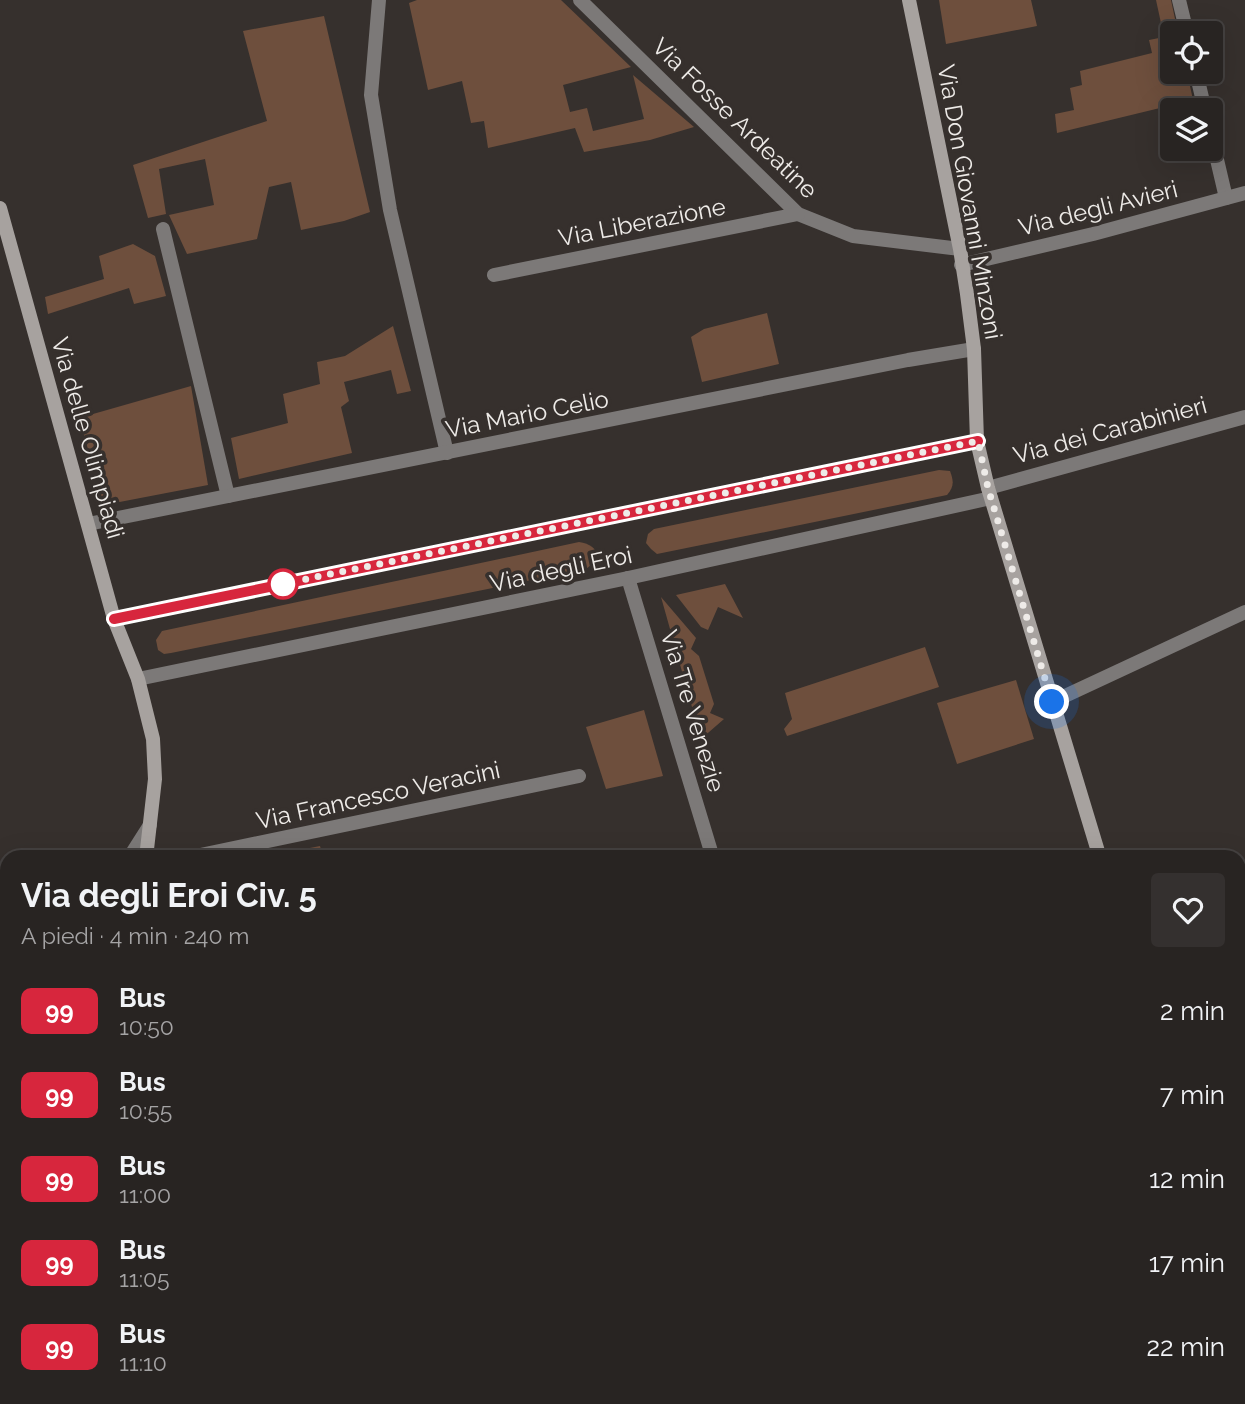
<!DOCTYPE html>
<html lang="it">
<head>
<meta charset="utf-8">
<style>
	:root { --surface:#282422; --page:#34302f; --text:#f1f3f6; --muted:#a5a4a5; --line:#444140 }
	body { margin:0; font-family:Raleway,sans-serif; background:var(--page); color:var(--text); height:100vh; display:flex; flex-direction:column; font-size:26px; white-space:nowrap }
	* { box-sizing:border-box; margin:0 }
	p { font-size:23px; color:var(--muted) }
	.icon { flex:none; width:38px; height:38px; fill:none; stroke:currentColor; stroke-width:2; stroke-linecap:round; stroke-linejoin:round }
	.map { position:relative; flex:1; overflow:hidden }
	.side { position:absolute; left:0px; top:850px; width:1246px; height:555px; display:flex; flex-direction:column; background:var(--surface); border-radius:21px 21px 0 0; box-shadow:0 7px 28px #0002,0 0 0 2px var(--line) }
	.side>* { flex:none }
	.badge { padding:0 14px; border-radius:10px; font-size:24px; line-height:46px }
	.fabs { position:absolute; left:1160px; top:21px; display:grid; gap:14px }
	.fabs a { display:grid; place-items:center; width:63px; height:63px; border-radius:7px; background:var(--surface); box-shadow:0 7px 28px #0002,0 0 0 2px var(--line); font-size:35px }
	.you { position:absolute; width:35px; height:35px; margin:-18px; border:5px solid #fff; border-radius:50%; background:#1a73e8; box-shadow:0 0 0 10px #1a73e833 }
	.map>.badge { position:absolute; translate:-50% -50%; box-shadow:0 0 0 4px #fff }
	.round { display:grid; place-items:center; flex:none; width:74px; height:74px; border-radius:7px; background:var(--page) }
	.head { display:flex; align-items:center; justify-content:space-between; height:119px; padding:0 21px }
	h1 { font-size:33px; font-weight:700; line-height:52px }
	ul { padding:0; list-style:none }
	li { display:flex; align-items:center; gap:21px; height:84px; padding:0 21px }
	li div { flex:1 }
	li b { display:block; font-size:26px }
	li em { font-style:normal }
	li .badge { min-width:77px; font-weight:700; text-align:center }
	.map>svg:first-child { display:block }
</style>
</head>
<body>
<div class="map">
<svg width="1245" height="1404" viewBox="0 0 1245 1404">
	<rect width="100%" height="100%" fill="#36302d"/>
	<g fill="#6e4f3d">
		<path d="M417,0H561L631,67L563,85L570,112L587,108L593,131L644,119L633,75L694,127L650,140L584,152L575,128L488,148L484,121L471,123L462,81L428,90L409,3Z"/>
		<path d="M939,0H1031L1037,26L946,44Z"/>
		<path d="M1156,0H1171L1178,33H1172V72H1187L1193,100L1057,133L1055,114L1074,110L1070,88L1082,85L1080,71L1152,53L1149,40L1164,37Z"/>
		<path d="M324,16L370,212L344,221L301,230L291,182L269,187L257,239L187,254L169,215L214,205L205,159L159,169L166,214L148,218L133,165L267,121L243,31Z"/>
		<path d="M133,244L155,256L166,296L134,304L129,288L48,314L45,297L104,279L99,256Z"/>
		<path d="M767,313L779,364L702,382L691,337L704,329Z"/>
		<path d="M393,326L411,391L397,394L391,370L344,382L349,401L341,407L352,453L239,479L231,438L288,423L283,394L320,384L317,362L345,356Z"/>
		<path d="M191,386L208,485L104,505L79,418Z"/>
		<path d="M939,470L950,471C954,482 954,487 947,495L657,554L651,549L646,543L648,534L654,529Z"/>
		<path d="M579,542C598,545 603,557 586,569L171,653L164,654L158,650L156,640L162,631Z"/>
		<path d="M725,584L743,618L718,607L708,630L701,627L676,595Z"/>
		<path d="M661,597L696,638L691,649L699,656L714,704L710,713L724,719L701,739Z"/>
		<path d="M925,647L939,687L787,736L784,729L792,719L785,693Z"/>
		<path d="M1016,680L1034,739L957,764L937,703Z"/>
		<path d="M644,710L663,776L606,789L586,727Z"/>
		<path d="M320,846L323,857H264Z"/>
		<path d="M1245,1117V1182L1239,1179V1120Z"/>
	</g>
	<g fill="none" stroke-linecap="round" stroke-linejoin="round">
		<path stroke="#7c7978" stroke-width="14" d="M163,229L228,496"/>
		<g stroke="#7c7978" stroke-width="14">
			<path d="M379,0L371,95L390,210L447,453"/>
			<path d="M580,0L798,214L853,236L960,249"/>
			<path d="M1179,0L1187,33"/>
			<path d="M1196,72L1205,110"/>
			<path d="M1211,134L1226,198"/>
			<path d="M961,265L1093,234L1245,193"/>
			<path d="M494,275L798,214"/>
			<path d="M988,488L1245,417"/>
			<path d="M88,524L908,360L974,349"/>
			<path d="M628,578L713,858"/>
			<path d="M114,619L977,441"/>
			<path d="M138,679L628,578L991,498"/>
			<path d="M1052,702L1245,612"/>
			<path d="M129,858L150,825"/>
			<path d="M186,858L579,776"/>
			<path d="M0,902L7,903"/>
			<path d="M1239,914L1245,912"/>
			<path d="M0,925L7,930"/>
			<path d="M1239,1110L1245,1108"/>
			<path d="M1239,1281L1245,1279"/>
			<path d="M821,1404L840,1398"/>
		</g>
		<g stroke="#a7a29f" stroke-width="14">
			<path d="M909,0L960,249L967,294L974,349L977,441L988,488L1100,858"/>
			<path d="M0,208L114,619L138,679L153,739L155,779L146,858"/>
			<path d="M1239,1309L1245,1330"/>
			<path d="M38,1404L39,1398"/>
		</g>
	</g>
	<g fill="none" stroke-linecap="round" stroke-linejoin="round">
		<g stroke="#fff" stroke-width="16">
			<path id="line" d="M114,619L978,441"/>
		</g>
		<use href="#line" stroke="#d7263d" stroke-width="10"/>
		<path stroke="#eeebe8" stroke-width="7" stroke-dasharray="0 12.6" d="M283,584H282L978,441L988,488L1052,702"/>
	</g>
	<circle fill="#fff" stroke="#d7263d" stroke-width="3.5" cx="283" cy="584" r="14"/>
	<g text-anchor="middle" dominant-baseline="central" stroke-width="7" stroke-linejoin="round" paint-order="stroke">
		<g font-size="24" fill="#eeebe8" stroke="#36302d">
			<text transform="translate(735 118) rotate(44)">Via Fosse Ardeatine</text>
			<text transform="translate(970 202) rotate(80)">Via Don Giovanni Minzoni</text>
			<text transform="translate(1098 208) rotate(-14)">Via degli Avieri</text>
			<text transform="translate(642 222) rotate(-11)">Via Liberazione</text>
			<text transform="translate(527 414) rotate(-11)">Via Mario Celio</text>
			<text transform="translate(1110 430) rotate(-15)">Via dei Carabinieri</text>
			<text transform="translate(88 438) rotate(74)">Via delle Olimpiadi</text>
			<text transform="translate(561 569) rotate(-12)">Via degli Eroi</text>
			<text transform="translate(693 711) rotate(73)">Via Tre Venezie</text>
			<text transform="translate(378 795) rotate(-12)">Via Francesco Veracini</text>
		</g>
	</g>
</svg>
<div class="fabs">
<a><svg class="icon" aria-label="locate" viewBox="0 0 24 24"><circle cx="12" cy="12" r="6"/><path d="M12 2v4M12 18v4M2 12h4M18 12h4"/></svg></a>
<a><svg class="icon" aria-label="layers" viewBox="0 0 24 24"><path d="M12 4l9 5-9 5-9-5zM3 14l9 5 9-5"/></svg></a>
</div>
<div class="you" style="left:1052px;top:702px"></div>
<section class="side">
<div class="head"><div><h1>Via degli Eroi Civ. 5</h1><p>A piedi · 4 min · 240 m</p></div><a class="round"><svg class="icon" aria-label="heart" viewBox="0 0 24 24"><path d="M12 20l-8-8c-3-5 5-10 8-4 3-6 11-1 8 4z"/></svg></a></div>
<ul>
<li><span class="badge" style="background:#d7263d;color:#fff">99</span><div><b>Bus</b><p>10:50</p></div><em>2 min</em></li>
<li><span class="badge" style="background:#d7263d;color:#fff">99</span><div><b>Bus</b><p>10:55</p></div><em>7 min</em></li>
<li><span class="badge" style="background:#d7263d;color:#fff">99</span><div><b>Bus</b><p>11:00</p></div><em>12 min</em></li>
<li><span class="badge" style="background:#d7263d;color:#fff">99</span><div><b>Bus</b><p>11:05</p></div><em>17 min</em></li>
<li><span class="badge" style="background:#d7263d;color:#fff">99</span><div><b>Bus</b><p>11:10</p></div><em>22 min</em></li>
</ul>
</section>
</div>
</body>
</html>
